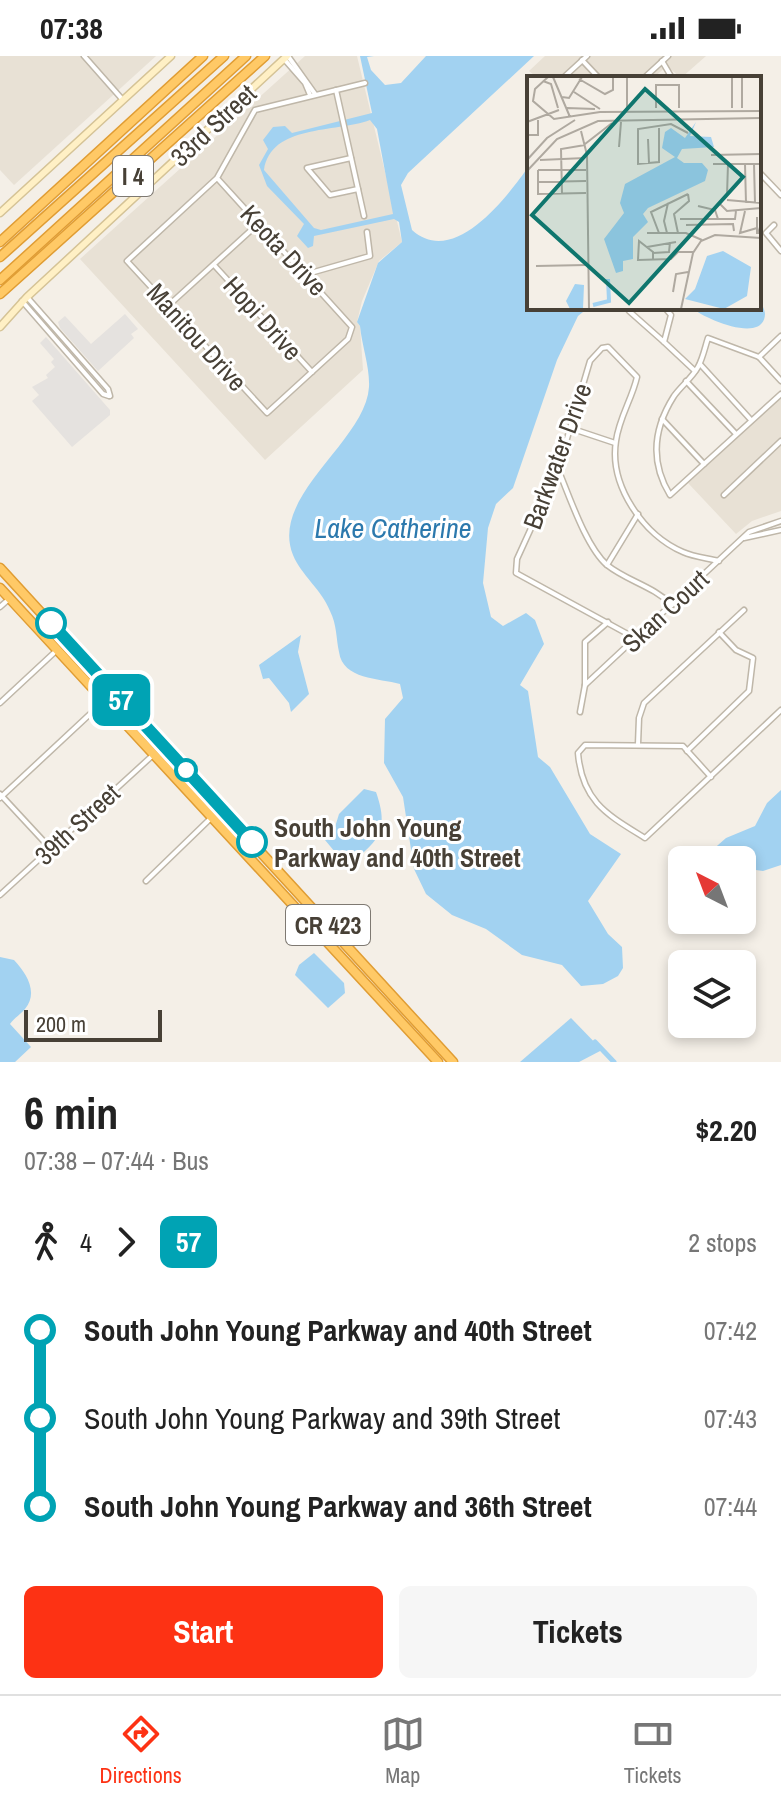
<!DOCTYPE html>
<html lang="en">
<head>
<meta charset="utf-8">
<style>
	:root { --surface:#fff; --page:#f6f6f6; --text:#222; --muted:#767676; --line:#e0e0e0; --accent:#fd3214 }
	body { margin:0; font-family:"Archivo Narrow",sans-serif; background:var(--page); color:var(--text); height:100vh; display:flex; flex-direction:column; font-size:30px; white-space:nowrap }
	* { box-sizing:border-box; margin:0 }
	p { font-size:26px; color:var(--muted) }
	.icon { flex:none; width:44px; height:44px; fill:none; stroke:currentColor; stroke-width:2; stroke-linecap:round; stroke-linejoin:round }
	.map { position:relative; height:1006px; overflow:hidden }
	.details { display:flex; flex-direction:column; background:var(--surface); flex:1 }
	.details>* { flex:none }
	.badge { padding:0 16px; border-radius:12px; font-size:28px; line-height:52px }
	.needle { width:52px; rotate:318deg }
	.fabs { position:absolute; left:668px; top:790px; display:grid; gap:16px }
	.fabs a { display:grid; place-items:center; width:88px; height:88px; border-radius:12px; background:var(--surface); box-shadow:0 4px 12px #0003; font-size:40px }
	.scale { position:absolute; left:24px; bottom:20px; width:138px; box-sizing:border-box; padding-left:8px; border:4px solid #474036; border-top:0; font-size:22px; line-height:28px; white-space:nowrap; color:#474036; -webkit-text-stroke:6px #fff; paint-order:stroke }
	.map>.badge { position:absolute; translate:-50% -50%; box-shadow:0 0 0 4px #fff }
	.legs { display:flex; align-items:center; gap:12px; height:88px; padding:0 24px; font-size:26px }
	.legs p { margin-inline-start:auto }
	.summary { display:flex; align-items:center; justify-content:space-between; height:136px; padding:0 24px }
	h1 { font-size:44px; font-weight:700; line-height:60px }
	.cta { display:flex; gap:16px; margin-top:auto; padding:16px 24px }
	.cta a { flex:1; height:92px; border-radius:12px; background:var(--accent); color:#fff; font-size:32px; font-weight:700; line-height:92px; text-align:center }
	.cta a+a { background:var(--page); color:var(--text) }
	ul { padding:0 24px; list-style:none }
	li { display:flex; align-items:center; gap:28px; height:88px; font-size:30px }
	li i { display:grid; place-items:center; width:12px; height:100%; margin:0 10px; background:currentColor }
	li i::after { content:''; width:20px; height:20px; margin:-10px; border:6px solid; border-radius:50%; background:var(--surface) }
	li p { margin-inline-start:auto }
	li:first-child i { background:linear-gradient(#0000 50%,currentColor 0) }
	li:last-child i { background:linear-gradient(currentColor 50%,#0000 0) }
	.status { display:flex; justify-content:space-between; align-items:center; height:56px; padding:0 40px; background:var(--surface); direction:ltr }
	.status svg { height:22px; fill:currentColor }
	.dock { display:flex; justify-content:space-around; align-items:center; height:112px; border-top:2px solid var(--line); background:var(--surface); font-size:22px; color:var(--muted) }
	.dock a { display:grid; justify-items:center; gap:4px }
	.dock .on { color:var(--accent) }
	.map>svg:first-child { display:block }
</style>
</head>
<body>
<div class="status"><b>07:38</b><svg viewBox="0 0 49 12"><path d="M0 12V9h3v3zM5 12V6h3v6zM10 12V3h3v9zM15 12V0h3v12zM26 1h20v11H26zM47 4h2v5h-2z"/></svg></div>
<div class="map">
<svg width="781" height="1006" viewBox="0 0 781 1006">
	<rect width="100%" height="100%" fill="#f4efe7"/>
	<g fill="#e8e1d5">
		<path d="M0,0H156L14,129L0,114Z"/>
		<path d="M305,0H357L402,186L379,205L362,245L357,266L360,270L363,314L265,404L80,203Z"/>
		<path d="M545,0H706L681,22L667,10L653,22H538L529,15Z"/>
		<path d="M781,342V455L752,465L736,478L688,427Z"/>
	</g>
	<g fill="#e5e2df">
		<path d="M125,258L138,273L131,278L134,282L98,315L60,272L58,266L65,260L91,288Z"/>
		<path d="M46,281L110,354V359L72,391L32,345L39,339L32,331L48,322L46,319L55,311L51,306L54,303L40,287Z"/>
	</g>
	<g fill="#a2d2f1" fill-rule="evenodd">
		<path d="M360,0H374L367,1L371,14L385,29L401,27L426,0H534L408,117L401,129L412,174C454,212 507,141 529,110V252H588L578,260L557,304L513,432L496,448L488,472L483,527L491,561L503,570L526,557L535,564L544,588L520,629L528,635L538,701L550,711L590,778L621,798L588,845L608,878L622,891L623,912L618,920L603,928L581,930L562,909L522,899L486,873L452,859L426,838L414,813L403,741L384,707L385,663L403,642L400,628C379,622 343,624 339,596C336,582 337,569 330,555C322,534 301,519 293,499C269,440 366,385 369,331C370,312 362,290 360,270L357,266L378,207L402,186L399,166L394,163L314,180L313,190L308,192L297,180L304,168L267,130L259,109L268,93L263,84L273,71L285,70L292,77L372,57ZM370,64L377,73L393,158L321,174L314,172L264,114C271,68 335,77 370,64Z"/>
		<path d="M759,241C761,247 765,254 765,258C764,289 703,262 692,252H759Z"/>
		<path d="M301,579L298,596L309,638L291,656L289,647L269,622L263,623L259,609Z"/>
		<path d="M364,733L376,736C384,759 386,777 366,794C359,801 354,807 345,808L325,784L335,771L339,758Z"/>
		<path d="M781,734V809L763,815L742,812V804H701L726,782L755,770L767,747Z"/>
		<path d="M314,897L344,927L345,937L328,952L295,919L299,909Z"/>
		<path d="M0,901L14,904C26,917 39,936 25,953C20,959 14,962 10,968L31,991L15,1006H0Z"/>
		<path d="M571,962L602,994L579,1006H520Z"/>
	</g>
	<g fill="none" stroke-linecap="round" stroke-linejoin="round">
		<path stroke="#a2d2f1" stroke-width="5" d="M595,986L614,1006"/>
		<g stroke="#bfb7a9" stroke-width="7">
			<g id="street">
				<path d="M84,0L122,43"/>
				<path d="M288,0L315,38"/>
				<path d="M284,3L305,27L310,39"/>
				<path d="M582,4L599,22"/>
				<path d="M662,5L672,22"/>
				<path d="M563,22L587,0"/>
				<path d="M644,22L668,0"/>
				<path d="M336,34L364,160"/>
				<path d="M351,102L307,112L330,139L358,133"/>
				<path d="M759,116L781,139"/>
				<path d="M217,122L352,271L348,283L267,357L127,205L217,122L255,54L365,27"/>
				<path d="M774,169L766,177L781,195"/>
				<path d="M214,209L312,316"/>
				<path d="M307,218L370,200L367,176"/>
				<path d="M27,241L108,333L110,340"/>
				<path d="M22,245L103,338L109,340"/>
				<path d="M169,249L259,167"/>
				<path d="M630,252L629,255L664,286L671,259L665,252"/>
				<path d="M664,286L695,315"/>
				<path d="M759,301L781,280"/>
				<path d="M700,308L751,364"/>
				<path d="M686,325L736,378"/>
				<path d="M781,325L759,301L708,282C705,291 703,302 698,311C692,322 681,330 674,340C653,373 650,406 670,439L781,338"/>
				<path d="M662,363L704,408"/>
				<path d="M570,372L615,387"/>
				<path d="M558,413C569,439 586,491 607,509C627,525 653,530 672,549"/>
				<path d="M724,439L781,385"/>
				<path d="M744,482L781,474"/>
				<path d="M607,509L638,458"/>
				<path d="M0,551L9,543"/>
				<path d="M635,582L516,517L517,503L558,413L590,305L602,292L608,291L637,321C632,343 619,362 616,385C609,429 643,479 683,496C694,501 707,502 719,505"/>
				<path d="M585,629L749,476L781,465"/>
				<path d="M0,647L57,594"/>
				<path d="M580,656L585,629V586L608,566"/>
				<path d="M638,688L639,662L644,647L744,554"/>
				<path d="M687,695L749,635L753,602L736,594L719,576"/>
				<path d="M711,721L683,690L585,689L578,697C582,746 608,759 645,782L781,654"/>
				<path d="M0,738L50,792"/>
				<path d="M0,742L104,645"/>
				<path d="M146,825L211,762"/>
				<path d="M0,839L153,699"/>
			</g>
		</g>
		<g stroke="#d5c396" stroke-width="9">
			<g id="secondary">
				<path d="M0,157L171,0"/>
				<path d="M0,271L27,241L287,0"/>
			</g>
		</g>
		<g stroke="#e09d34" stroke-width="11">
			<g id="highway">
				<path d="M0,186L203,0"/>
				<path d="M0,201L224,0"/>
				<path d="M0,224L246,0"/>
				<path d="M0,238L265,0"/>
				<path d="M0,512L453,1006"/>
				<path d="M0,532L438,1006"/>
			</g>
		</g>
		<use href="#street" stroke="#fff" stroke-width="4"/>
		<use href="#secondary" stroke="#fff0c5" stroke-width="6"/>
		<use href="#highway" stroke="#ffc966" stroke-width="8"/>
	</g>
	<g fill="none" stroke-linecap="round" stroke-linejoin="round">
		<g stroke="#fff" stroke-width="18">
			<path id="line-1" d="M51,567L252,786"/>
		</g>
		<use href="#line-1" stroke="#00a3b4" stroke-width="12"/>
	</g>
	<g fill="#fff" stroke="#00a3b4" stroke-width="4">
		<circle cx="51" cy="567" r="14"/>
		<circle cx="186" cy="714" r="10"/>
		<circle cx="252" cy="786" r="14"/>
	</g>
	<g text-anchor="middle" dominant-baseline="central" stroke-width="6" stroke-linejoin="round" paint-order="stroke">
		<g fill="#fff" stroke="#7e7972" stroke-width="2">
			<rect x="113" y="100" width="40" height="40" rx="6"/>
			<rect x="286" y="849" width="84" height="40" rx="6"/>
		</g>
		<g font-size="24" font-weight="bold" fill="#474036">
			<text x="133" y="120">I 4</text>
			<text x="328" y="869">CR 423</text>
		</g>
		<g font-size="26" fill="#474036" stroke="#fff">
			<text transform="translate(213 69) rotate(-43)">33rd Street</text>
			<text transform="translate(284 194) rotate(47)">Keota Drive</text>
			<text transform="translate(263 262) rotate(48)">Hopi Drive</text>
			<text transform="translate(197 281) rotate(48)">Manitou Drive</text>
			<text transform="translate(557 400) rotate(-70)">Barkwater Drive</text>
			<text transform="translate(665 555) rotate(-43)">Skan Court</text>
			<text transform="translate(77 768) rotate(-43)">39th Street</text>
		</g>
		<g font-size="26" font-weight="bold" fill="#474036" stroke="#fff" text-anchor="start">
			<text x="274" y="771">South John Young<tspan x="274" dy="30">Parkway and 40th Street</tspan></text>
		</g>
		<g font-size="28" font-style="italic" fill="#2c79ad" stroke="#fff">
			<text x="393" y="472">Lake Catherine</text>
		</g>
	</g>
	<g transform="translate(527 20)">
		<rect width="234" height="234" fill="#f4efe7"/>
		<path d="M169,46L163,60L184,61L187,71L155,73L150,82L157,87H175L181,94L178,105L121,132L116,138L121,146L106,161V183L96,185V195L89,197L77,163L97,137L93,127L98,108L148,81L135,72L138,56L144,52L158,62ZM196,175L224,191L220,220L197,233L158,223L168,213L180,180ZM48,208L57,209L56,233H43L39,225Z" fill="#a2d2f1"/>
		<path fill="none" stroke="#a2d2f1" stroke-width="4" d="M66,229L82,225L81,203"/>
		<path fill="none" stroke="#afa9a0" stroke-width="2" d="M21,1L8,13L6,25L27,43L73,36L234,35M26,1L43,41M100,1V32M205,1V32M215,1V32M52,3L78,18L86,14V1M16,5L24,8L31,32M47,16L73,33M35,21L42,22L55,1M40,32L68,33M129,32V9H152V32M0,46L32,34M132,52V86L111,88V53L144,48L161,57M54,55L60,79L62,233M0,59H11V44M121,63L122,87M58,68L85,47M92,71L94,46M184,79L234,78M0,84L20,62L48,44M13,84L58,82M186,88H234M218,88L219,127M227,88L228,127M11,94V118L59,117M11,94H59M0,95L30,63L71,45L234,42M11,106L59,105M35,118L34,73L58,69M200,119L201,88M200,124L234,127M193,128L200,135L234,132M171,130L188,134L191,143M218,135L213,157L230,152M230,141V157H232L230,151M153,143H208L209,135M159,149L206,148L207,155M120,157H159L175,164M132,157L124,136L161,118M140,157L137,145L141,127M151,157L147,138L162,125L161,118M120,171L149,166M126,177L142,176L143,166M126,183V176L112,165L111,184L144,183L151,176H166M9,190L59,189M146,216L149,198L161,196M129,233H162M154,233L166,177L174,165L188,159L234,162"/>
		<path fill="#0f766e" fill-opacity="0.15" stroke="#0f766e" stroke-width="4" d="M118,13L216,101L102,227L5,139Z"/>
		<rect width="234" height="234" fill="none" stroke="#474036" stroke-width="4"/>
	</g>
</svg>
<div class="fabs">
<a><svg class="needle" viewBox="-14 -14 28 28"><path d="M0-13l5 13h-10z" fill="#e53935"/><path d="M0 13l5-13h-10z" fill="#767676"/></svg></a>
<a><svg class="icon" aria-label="layers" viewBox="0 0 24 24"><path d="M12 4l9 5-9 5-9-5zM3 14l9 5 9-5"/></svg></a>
</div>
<div class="scale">200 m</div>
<b class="badge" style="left:121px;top:644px;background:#00a3b4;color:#fff">57</b>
</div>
<section class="details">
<div class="summary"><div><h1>6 min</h1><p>07:38 – 07:44 · Bus</p></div><b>$2.20</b></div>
<div class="legs"><svg class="icon" aria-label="walk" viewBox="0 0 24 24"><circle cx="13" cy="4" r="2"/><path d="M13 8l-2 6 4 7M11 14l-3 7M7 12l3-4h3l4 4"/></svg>4<svg class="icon" aria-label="forward" viewBox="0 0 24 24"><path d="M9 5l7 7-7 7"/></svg><b class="badge" style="background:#00a3b4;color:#fff">57</b><p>2 stops</p></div>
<ul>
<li><i style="color:#00a3b4"></i><b>South John Young Parkway and 40th Street</b><p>07:42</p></li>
<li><i style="color:#00a3b4"></i><span>South John Young Parkway and 39th Street</span><p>07:43</p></li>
<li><i style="color:#00a3b4"></i><b>South John Young Parkway and 36th Street</b><p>07:44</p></li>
</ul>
<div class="cta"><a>Start</a><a>Tickets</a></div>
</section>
<nav class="dock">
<a class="on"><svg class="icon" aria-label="directions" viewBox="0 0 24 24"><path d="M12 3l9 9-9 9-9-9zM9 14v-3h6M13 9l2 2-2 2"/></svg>Directions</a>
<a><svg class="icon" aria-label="map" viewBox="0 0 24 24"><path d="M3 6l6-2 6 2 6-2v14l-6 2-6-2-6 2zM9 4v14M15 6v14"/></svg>Map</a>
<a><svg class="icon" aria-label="tickets" viewBox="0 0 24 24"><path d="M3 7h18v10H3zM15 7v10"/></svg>Tickets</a>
</nav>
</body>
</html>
